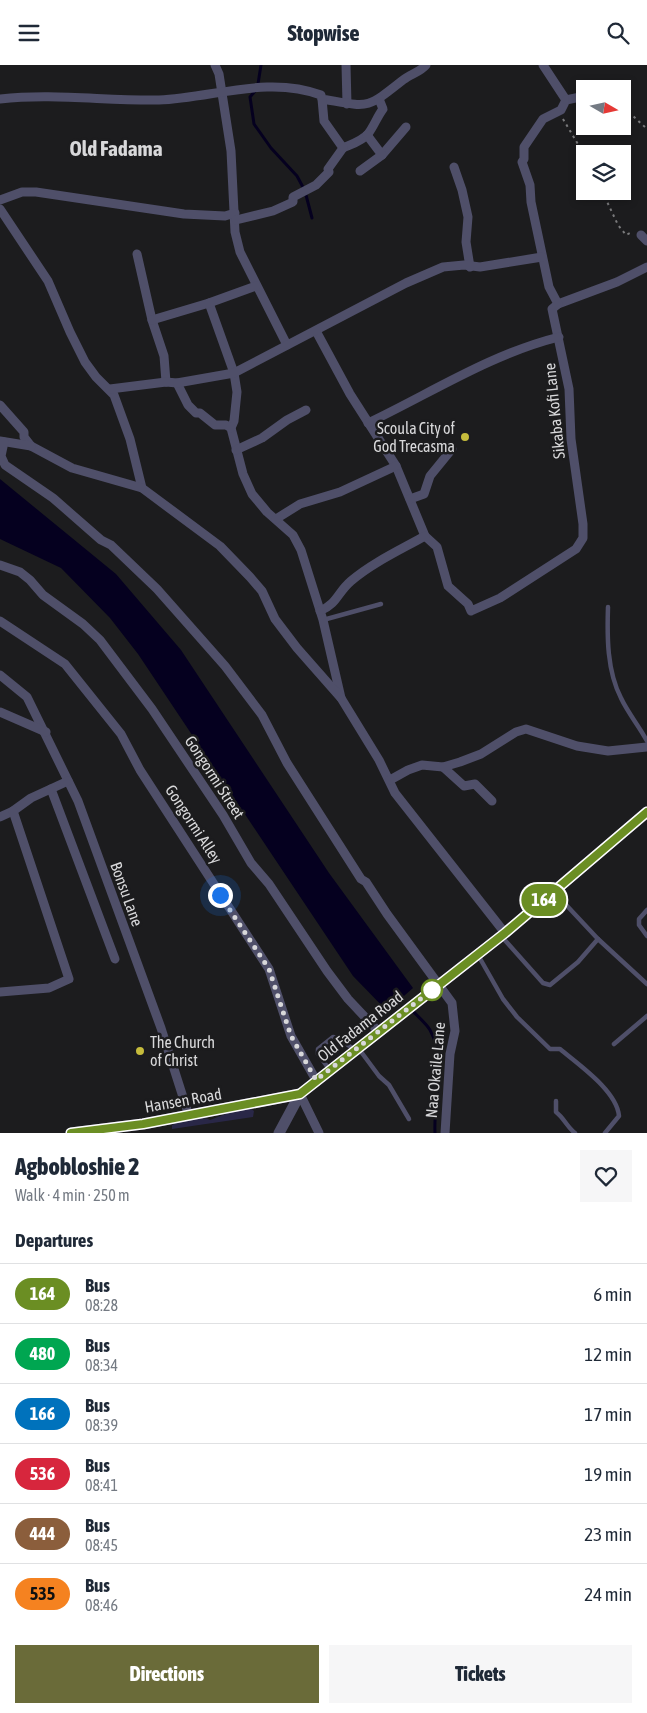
<!DOCTYPE html>
<html lang="en">
<head>
<meta charset="utf-8">
<style>
	:root { --surface:#fff; --page:#f6f6f7; --text:#1f2937; --muted:#747a83; --line:#e0e1e3; --accent:#6a6b39 }
	body { margin:0; font-family:"Asap Condensed",sans-serif; background:var(--page); color:var(--text); height:100vh; display:flex; flex-direction:column; font-size:19px; white-space:nowrap }
	* { box-sizing:border-box; margin:0 }
	p { font-size:16px; color:var(--muted) }
	.icon { flex:none; width:28px; height:28px; fill:none; stroke:currentColor; stroke-width:2; stroke-linecap:round; stroke-linejoin:round }
	.map { position:relative; height:1068px; overflow:hidden }
	.drawer { display:flex; flex-direction:column; background:var(--surface); flex:1 }
	.drawer>* { flex:none }
	.badge { padding:0 10px; border-radius:16px; font-size:18px; line-height:32px }
	.needle { width:32px; rotate:99deg }
	.tools { position:absolute; left:576px; top:15px; display:grid; gap:10px }
	.tools a { display:grid; place-items:center; width:55px; height:55px; border-radius:0px; background:var(--surface); box-shadow:0 2px 8px #0003; font-size:25px }
	.you { position:absolute; width:25px; height:25px; margin:-12px; border:4px solid #fff; border-radius:50%; background:#1a73e8; box-shadow:0 0 0 8px #1a73e833 }
	.map>.badge { position:absolute; translate:-50% -50%; box-shadow:0 0 0 2px #fff }
	h2 { padding:0 15px; font-size:19px; line-height:45px }
	.round { display:grid; place-items:center; flex:none; width:52px; height:52px; border-radius:0px; background:var(--page) }
	.overview { display:flex; align-items:center; justify-content:space-between; height:85px; padding:0 15px }
	h1 { font-size:24px; font-weight:800; line-height:38px }
	.action { display:flex; gap:10px; margin-top:auto; padding:10px 15px }
	.action a { flex:1; height:58px; border-radius:0px; background:var(--accent); color:#fff; font-size:20px; font-weight:800; line-height:58px; text-align:center }
	.action a+a { background:var(--page); color:var(--text) }
	ul { padding:0; list-style:none }
	li { display:flex; align-items:center; gap:15px; height:60px; padding:0 15px; border-top:1px solid var(--line) }
	li div { flex:1 }
	li b { display:block; font-size:19px }
	li em { font-style:normal }
	li .badge { min-width:55px; font-weight:700; text-align:center }
	header { display:flex; justify-content:space-between; align-items:center; height:65px; padding:0 15px; background:var(--surface); font-size:22px; font-weight:800 }
	.map>svg:first-child { display:block }
</style>
</head>
<body>
<header><svg class="icon" aria-label="menu" viewBox="0 0 24 24"><path d="M4 6h16M4 12h16M4 18h16"/></svg>Stopwise<svg class="icon" aria-label="search" viewBox="0 0 24 24"><circle cx="10" cy="10" r="6"/><path d="M15 15l6 6"/></svg></header>
<div class="map">
<svg width="647" height="1068" viewBox="0 0 647 1068">
	<rect width="100%" height="100%" fill="#1c1c1e"/>
	<path fill="#292747" d="M250,1043L254,1046L253,1052L172,1064V1060C181,1056 201,1050 210,1055L236,1045Z"/>
	<path fill="#05001f" d="M0,414L116,509L181,585L329,808L413,923L387,946L353,911L138,589L110,553L61,503L0,474Z"/>
	<g fill="none" stroke-linecap="round" stroke-linejoin="round">
		<g stroke="#05001f" stroke-width="3">
			<path d="M258,19L261,0"/>
			<path d="M255,26L250,32L254,59L271,83L297,111L305,126"/>
			<path d="M306,130L312,153"/>
			<path d="M412,945C417,951 426,958 430,965C448,998 433,1033 435,1068"/>
		</g>
		<g stroke="#7a7a7c" stroke-width="2" stroke-dasharray="2.5 4" stroke-linecap="butt">
			<path d="M622,46L632,50L647,64"/>
			<path d="M563,54L585,91"/>
			<path d="M602,126L618,160L626,170L632,167"/>
		</g>
		<g stroke="#4f4f69" stroke-width="4.5">
			<path d="M608,542C607,572 607,606 621,633C628,648 639,661 647,676"/>
			<path d="M323,555L381,539"/>
			<path d="M555,828L598,874L647,919"/>
			<path d="M647,845L639,854V860L647,871"/>
			<path d="M502,872L543,918L550,920L578,897L598,874"/>
			<path d="M478,890L503,934L517,952L550,984H560C579,1000 617,1026 619,1051L605,1068"/>
			<path d="M614,979L647,951"/>
			<path d="M359,984L379,1011L389,1020L409,1054"/>
			<path d="M329,1004L318,989V984L333,972L338,973L355,985"/>
			<path d="M556,1036V1047C564,1053 567,1062 575,1068"/>
		</g>
		<g stroke="#4f4f69" stroke-width="9">
			<path d="M215,0L219,9L231,86L235,167L240,187L287,280"/>
			<path d="M346,0L347,39"/>
			<path d="M543,0L566,35"/>
			<path d="M0,34C53,28 106,36 159,35C213,33 268,10 321,30L322,34C370,42 365,45 403,15C411,9 420,7 426,0"/>
			<path d="M343,83C352,79 362,76 368,69C374,61 377,52 383,44L379,34"/>
			<path d="M382,90L406,62"/>
			<path d="M454,102L462,125L468,152L466,177L470,202"/>
			<path d="M360,106L382,90L367,70"/>
			<path d="M0,135L22,127H36L184,149L225,151L235,148"/>
			<path d="M0,144L48,216L70,267L85,297L96,312L114,330L130,374L142,423"/>
			<path d="M236,155L273,146L293,137V132L316,120L329,107L328,104L343,83L324,56L322,34"/>
			<path d="M641,170L647,176"/>
			<path d="M137,189L152,255L164,291L166,317"/>
			<path d="M209,238L234,308L237,327L234,356L231,363L243,409L252,429L267,447L293,470L301,485L323,555L341,633"/>
			<path d="M558,239L617,217L647,202"/>
			<path d="M152,255L209,238L256,221"/>
			<path d="M316,266L350,329L396,401L425,471L437,482L448,521L468,539L471,546L500,533L576,484L583,473V459L571,374L569,324L552,244L558,239L549,222L531,137L530,120L522,97L524,94V82L543,54L561,45L566,35L585,31"/>
			<path d="M177,318L188,340L196,348H200L215,360H226L231,363"/>
			<path d="M110,324L166,317L177,318L234,308L406,218L443,202L464,200L480,202L542,192"/>
			<path d="M0,340L24,367V372L31,381L72,403L142,423L220,481L250,512L262,526L275,554L297,583L341,633L379,695L395,728L505,868"/>
			<path d="M368,358C431,328 491,289 559,272"/>
			<path d="M0,376L31,381"/>
			<path d="M4,377L1,391L5,400L53,433L101,475L111,480L157,524L225,601L262,650L287,698L361,814L366,817L387,849L452,938L455,966L450,989L445,1068"/>
			<path d="M236,385L262,373L287,355L306,345"/>
			<path d="M410,434L424,429L430,411L452,384"/>
			<path d="M276,454L300,439L340,427L396,401"/>
			<path d="M0,500L20,507L30,515L43,530L83,559L100,575L152,644L223,750L251,798L269,819L327,906L348,934L379,967"/>
			<path d="M320,546C338,538 337,528 351,516C372,498 400,485 425,471"/>
			<path d="M0,556L65,599L121,669L140,705L269,904L291,971L316,1015"/>
			<path d="M0,610L27,632L78,736L161,963L189,1051"/>
			<path d="M0,647L46,667"/>
			<path d="M443,702L464,721L475,719L492,736"/>
			<path d="M390,715L408,705L422,700L443,702L460,697L481,689L516,667L526,664L577,681L608,686L647,682"/>
			<path d="M51,724L115,894"/>
			<path d="M0,752L13,746L31,733L68,716"/>
			<path d="M0,927L49,923L69,914L13,746"/>
			<path d="M300,1029L319,1068"/>
		</g>
		<g stroke="#4f4f69" stroke-width="11">
			<path d="M71,1068L143,1059L300,1029"/>
			<path d="M279,1068L300,1029L505,868L647,747"/>
		</g>
	</g>
	<g fill="none" stroke-linecap="round" stroke-linejoin="round">
		<g stroke="#fff" stroke-width="11">
			<path id="line" d="M71,1068L143,1059L300,1029L505,868L647,747"/>
		</g>
		<use href="#line" stroke="#6b8e23" stroke-width="8"/>
		<path stroke="#d8d8da" stroke-width="5" stroke-dasharray="0 9" d="M220,830L269,904L291,971L316,1015L432,925"/>
	</g>
	<g fill="#c6bc3c" stroke="#1c1c1e" stroke-width="2">
		<circle cx="465" cy="372" r="5"/>
		<circle cx="140" cy="986" r="5"/>
	</g>
	<circle fill="#fff" stroke="#6b8e23" stroke-width="2.5" cx="432" cy="925" r="10"/>
	<g text-anchor="middle" dominant-baseline="central" stroke-width="5" stroke-linejoin="round" paint-order="stroke">
		<g font-size="16" fill="#d8d8da" stroke="#1c1c1e">
			<text transform="translate(554 346) rotate(-96)">Sikaba Kofi Lane</text>
			<text transform="translate(215 712) rotate(57)">Gongormi Street</text>
			<text transform="translate(194 759) rotate(57)">Gongormi Alley</text>
			<text transform="translate(127 829) rotate(70)">Bonsu Lane</text>
			<text transform="translate(360 961) rotate(-38)">Old Fadama Road</text>
			<text transform="translate(435 1005) rotate(-85)">Naa Okaile Lane</text>
			<text transform="translate(183 1035) rotate(-10)">Hansen Road</text>
		</g>
		<g font-size="16" fill="#d8d8da" stroke="#1c1c1e" text-anchor="end">
			<text x="455" y="363">Scoula City of<tspan x="455" dy="18">God Trecasma</tspan></text>
			<text x="150" y="977" text-anchor="start">The Church<tspan x="150" dy="18">of Christ</tspan></text>
		</g>
		<g font-size="21" font-weight="bold" fill="#d8d8da" stroke="#1c1c1e">
			<text x="116" y="83">Old Fadama</text>
		</g>
	</g>
</svg>
<div class="tools">
<a><svg class="needle" viewBox="-14 -14 28 28"><path d="M0-13l5 13h-10z" fill="#e53935"/><path d="M0 13l5-13h-10z" fill="#747a83"/></svg></a>
<a><svg class="icon" aria-label="layers" viewBox="0 0 24 24"><path d="M12 4l9 5-9 5-9-5zM3 14l9 5 9-5"/></svg></a>
</div>
<div class="you" style="left:220px;top:830px"></div>
<b class="badge" style="left:544px;top:835px;background:#6b8e23;color:#fff">164</b>
</div>
<section class="drawer">
<div class="overview"><div><h1>Agbobloshie 2</h1><p>Walk · 4 min · 250 m</p></div><a class="round"><svg class="icon" aria-label="heart" viewBox="0 0 24 24"><path d="M12 20l-8-8c-3-5 5-10 8-4 3-6 11-1 8 4z"/></svg></a></div>
<h2>Departures</h2>
<ul>
<li><span class="badge" style="background:#6b8e23;color:#fff">164</span><div><b>Bus</b><p>08:28</p></div><em>6 min</em></li>
<li><span class="badge" style="background:#00a651;color:#fff">480</span><div><b>Bus</b><p>08:34</p></div><em>12 min</em></li>
<li><span class="badge" style="background:#0072bc;color:#fff">166</span><div><b>Bus</b><p>08:39</p></div><em>17 min</em></li>
<li><span class="badge" style="background:#d7263d;color:#fff">536</span><div><b>Bus</b><p>08:41</p></div><em>19 min</em></li>
<li><span class="badge" style="background:#8b5e3c;color:#fff">444</span><div><b>Bus</b><p>08:45</p></div><em>23 min</em></li>
<li><span class="badge" style="background:#f58220;color:#111">535</span><div><b>Bus</b><p>08:46</p></div><em>24 min</em></li>
</ul>
<div class="action"><a>Directions</a><a>Tickets</a></div>
</section>
</body>
</html>
